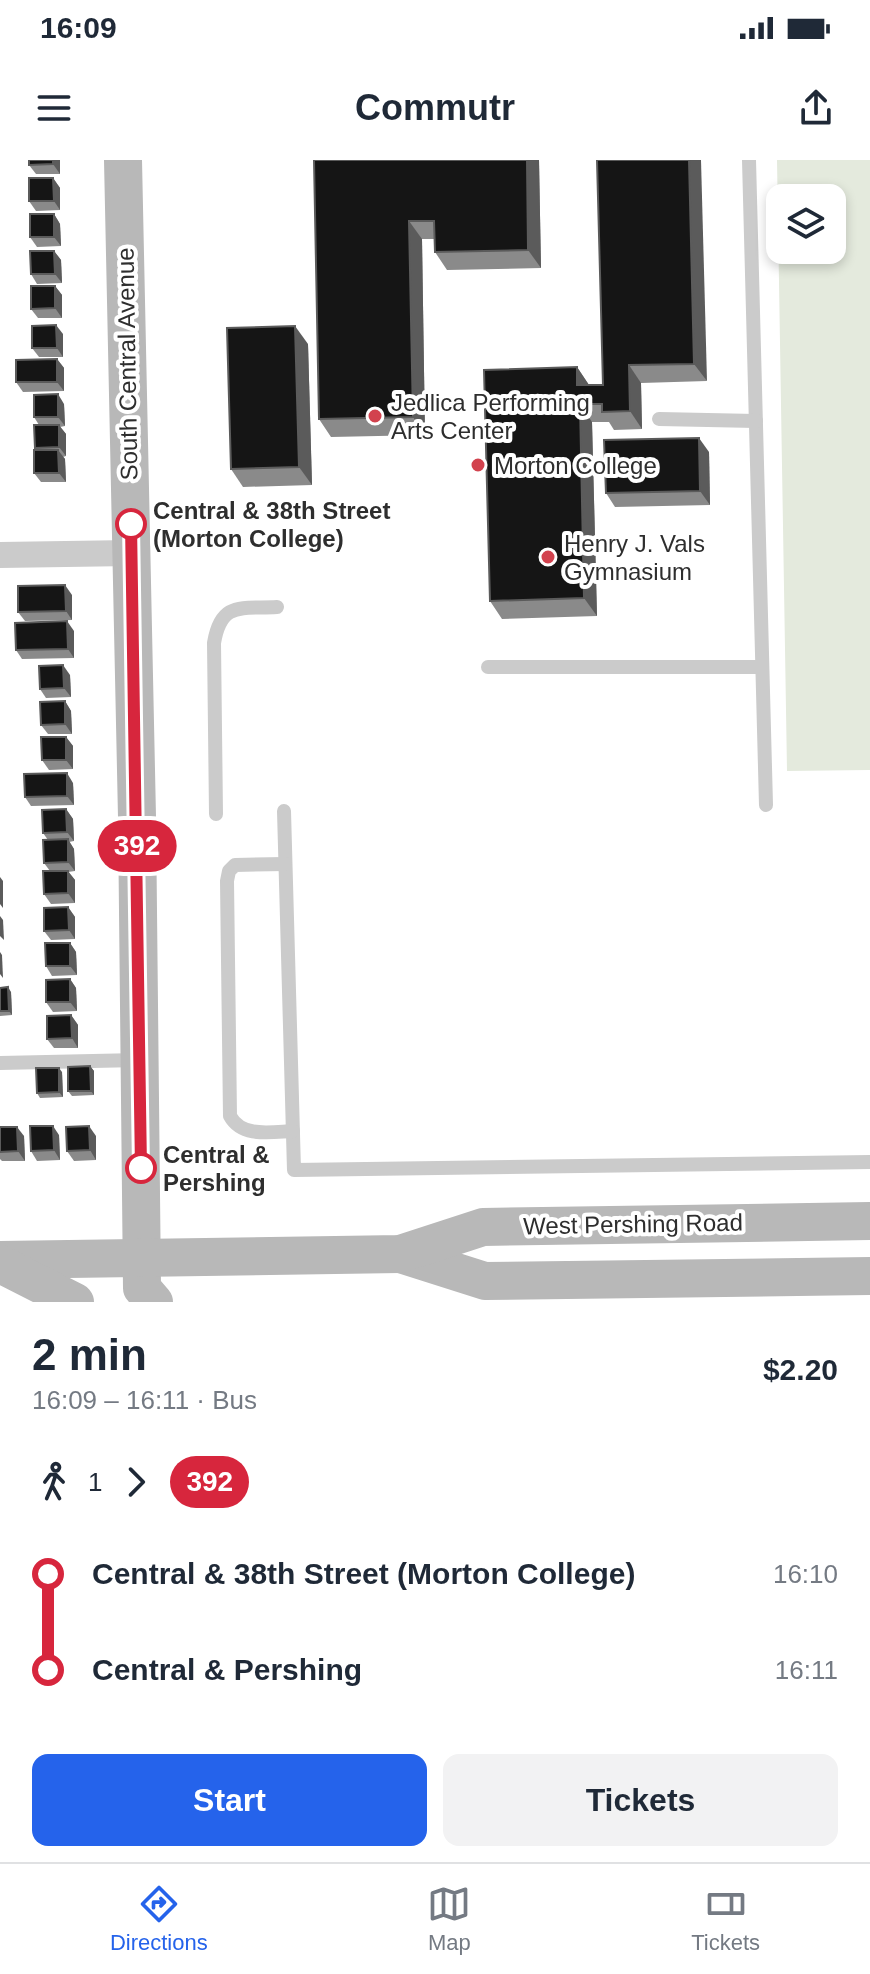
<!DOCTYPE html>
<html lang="en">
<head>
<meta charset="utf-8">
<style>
	:root { --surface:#fff; --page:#f2f2f3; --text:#1f2937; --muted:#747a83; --line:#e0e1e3; --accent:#2563eb }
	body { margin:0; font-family:Helvetica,sans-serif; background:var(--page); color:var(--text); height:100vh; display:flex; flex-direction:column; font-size:30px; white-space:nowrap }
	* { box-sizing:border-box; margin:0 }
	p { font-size:26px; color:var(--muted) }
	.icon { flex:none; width:44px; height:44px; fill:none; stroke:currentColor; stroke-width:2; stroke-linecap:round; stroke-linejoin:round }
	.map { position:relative; height:1142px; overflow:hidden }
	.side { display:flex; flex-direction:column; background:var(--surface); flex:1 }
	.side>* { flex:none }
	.badge { padding:0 16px; border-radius:26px; font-size:28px; line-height:52px }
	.fabs { position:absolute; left:766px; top:24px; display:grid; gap:16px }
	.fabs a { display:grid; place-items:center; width:80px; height:80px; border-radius:16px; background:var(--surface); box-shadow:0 4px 12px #0003; font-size:40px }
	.map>.badge { position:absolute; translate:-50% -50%; box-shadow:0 0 0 4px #fff }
	.legs { display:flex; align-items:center; gap:12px; height:88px; padding:0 32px; font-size:26px }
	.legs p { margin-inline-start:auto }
	.summary { display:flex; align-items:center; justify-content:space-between; height:136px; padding:0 32px }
	h1 { font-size:44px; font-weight:700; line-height:60px }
	.action { display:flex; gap:16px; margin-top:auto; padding:16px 32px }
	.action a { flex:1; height:92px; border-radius:16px; background:var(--accent); color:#fff; font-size:32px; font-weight:700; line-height:92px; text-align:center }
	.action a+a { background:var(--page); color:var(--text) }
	ul { padding:0 32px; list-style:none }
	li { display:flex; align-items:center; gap:28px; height:96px; font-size:30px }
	li i { display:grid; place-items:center; width:12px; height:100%; margin:0 10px; background:currentColor }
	li i::after { content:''; width:20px; height:20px; margin:-10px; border:6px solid; border-radius:50%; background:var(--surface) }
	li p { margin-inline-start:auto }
	li:first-child i { background:linear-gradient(#0000 50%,currentColor 0) }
	li:last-child i { background:linear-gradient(currentColor 50%,#0000 0) }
	.status { display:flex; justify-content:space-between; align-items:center; height:56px; padding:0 40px; background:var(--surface); direction:ltr }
	.status svg { height:22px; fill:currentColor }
	header { display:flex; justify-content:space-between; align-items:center; height:104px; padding:0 32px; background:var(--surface); font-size:36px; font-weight:700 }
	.tab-bar { display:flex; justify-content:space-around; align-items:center; height:112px; border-top:2px solid var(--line); background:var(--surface); font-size:22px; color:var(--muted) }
	.tab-bar a { display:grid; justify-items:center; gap:4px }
	.tab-bar .selected { color:var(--accent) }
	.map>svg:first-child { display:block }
</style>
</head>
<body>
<div class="status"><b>16:09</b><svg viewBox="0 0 49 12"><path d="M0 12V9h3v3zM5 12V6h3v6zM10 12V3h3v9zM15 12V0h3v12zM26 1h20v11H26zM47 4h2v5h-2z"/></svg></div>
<header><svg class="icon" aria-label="menu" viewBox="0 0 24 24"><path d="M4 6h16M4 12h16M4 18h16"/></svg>Commutr<svg class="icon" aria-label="share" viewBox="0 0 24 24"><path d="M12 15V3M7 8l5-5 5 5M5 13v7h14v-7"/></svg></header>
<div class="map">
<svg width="870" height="1142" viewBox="0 0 870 1142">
	<rect width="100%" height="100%" fill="#fff"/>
	<path fill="#e4eadd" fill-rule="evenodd" d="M777,0H870V610L787,611ZM780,38H832V90H780Z"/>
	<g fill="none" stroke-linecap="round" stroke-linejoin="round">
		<g stroke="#cbcbcb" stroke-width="14">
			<path d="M749,0L766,645"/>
			<path d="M659,259L756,261"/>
			<path d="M488,507H762"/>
			<path d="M284,651L294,1010L870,1002"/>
			<path d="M216,654L214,483C221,441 241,449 277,447"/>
			<path d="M285,704L235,705L229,711L227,721L230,956C242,978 271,972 293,971"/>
			<path d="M0,903L139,900"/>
		</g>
		<path stroke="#cbcbcb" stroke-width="26" d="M0,395L131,393"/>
		<g stroke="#b8b8b8" stroke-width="38">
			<path d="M123,0L137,657L142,1128L154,1142"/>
			<path d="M400,1094L485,1121L870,1116"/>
			<path d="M0,1100L400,1094L483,1067L870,1061"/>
			<path d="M0,1104L75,1142"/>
		</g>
	</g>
	<g fill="#8a8a8a">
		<path d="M60,0V14H36L29,5Z"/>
		<path d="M314,0H539L541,108L447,110L435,92V79H422L425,275L331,277L319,259Z"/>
		<path d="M597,0L707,221L641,223L642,269L614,270L609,262H592L597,456L502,459L490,441L577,207L589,225H603Z"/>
		<path d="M53,18L60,28V50L36,51L29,41Z"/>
		<path d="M54,54L60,64L61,86L37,87L30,77Z"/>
		<path d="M54,91L61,100L62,123L37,124L31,114Z"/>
		<path d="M55,126L62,135V158H38L31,149Z"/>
		<path d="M63,174V197H39L32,188Z"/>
		<path d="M308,184L312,325L243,327L231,309Z"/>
		<path d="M57,199L64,208V231L23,232L16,222Z"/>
		<path d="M64,244L65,266L60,267L66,274V296L63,297L65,299L66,322H41L34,313L37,290L35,288L39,265L34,257Z"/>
		<path d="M709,292L710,345L615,347L606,333Z"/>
		<path d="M72,435V460L25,461L18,452Z"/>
		<path d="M74,471V498L22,499L16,490Z"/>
		<path d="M70,515L71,537L46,538L40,529Z"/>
		<path d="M65,541L71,551L72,574H48L41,565Z"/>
		<path d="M66,577L73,586V609L49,610L42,600Z"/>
		<path d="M73,623L74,645L31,646L25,637Z"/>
		<path d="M66,649L73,659L74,681L69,682L74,689L75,711L68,712L75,720V743L51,744L44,734L50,711L44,703L48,680L43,673Z"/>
		<path d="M68,747L75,757V779L51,780L44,771Z"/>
		<path d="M70,783L76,792L77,815L52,816L46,806Z"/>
		<path d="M70,819L76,828L77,851L53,852L46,842Z"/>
		<path d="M0,828L11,832L12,855L0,856Z"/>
		<path d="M71,855L78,865V888H54L47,879Z"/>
		<path d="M90,906L94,911V935L72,936L68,931Z"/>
		<path d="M62,912L63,937L40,938L37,933Z"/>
		<path d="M0,967L24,976L25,1001H2L0,999Z"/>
		<path d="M59,975L60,1000L37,1001L31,991Z"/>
		<path d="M96,976V1000L74,1001L67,991Z"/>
	</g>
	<g fill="#5b5b5b">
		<path d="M53,0H60V14L53,4Z"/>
		<path d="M527,0H539L541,108L528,90Z"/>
		<path d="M689,0H701L707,221L694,204Z"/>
		<path d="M53,18L60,28V50L54,41Z"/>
		<path d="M54,54L60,64L61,86L54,77Z"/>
		<path d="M409,61L422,79L425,275L413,257Z"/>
		<path d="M54,91L61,100L62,123L55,114Z"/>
		<path d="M55,126L62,135V158L55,148Z"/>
		<path d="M56,165L63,174V197L57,188Z"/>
		<path d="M295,166L308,184L312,325L299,307Z"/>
		<path d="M57,199L64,208V231L57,222Z"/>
		<path d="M629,205L641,223L642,269L630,251Z"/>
		<path d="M577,207L589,225H577Z"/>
		<path d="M58,234L64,244L65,266L58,257Z"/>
		<path d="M580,244L592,262L597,456L584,438Z"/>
		<path d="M59,265L66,274V296L59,287Z"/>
		<path d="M699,278L709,292L710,345L700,331Z"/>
		<path d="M58,290L65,299L66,322L59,313Z"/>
		<path d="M65,425L72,435V460L66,451Z"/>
		<path d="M67,461L74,471V498L68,489Z"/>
		<path d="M63,505L70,515L71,537L64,528Z"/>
		<path d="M65,541L71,551L72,574L65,564Z"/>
		<path d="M66,577L73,586V609L66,600Z"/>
		<path d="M67,613L73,623L74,645L67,636Z"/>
		<path d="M66,649L73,659L74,681L67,672Z"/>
		<path d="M68,679L74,689L75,711L68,702Z"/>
		<path d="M68,711L75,720V743L68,733Z"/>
		<path d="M0,717L3,721V748L0,744Z"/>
		<path d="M68,747L75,757V779L69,770Z"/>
		<path d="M0,756L3,760L4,780L0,776Z"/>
		<path d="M70,783L76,792L77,815L70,806Z"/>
		<path d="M0,792L2,795L3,818L0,814Z"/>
		<path d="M70,819L76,828L77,851L70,842Z"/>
		<path d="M8,827L11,832L12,855L9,851Z"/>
		<path d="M71,855L78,865V888L72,878Z"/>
		<path d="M90,906L94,911V935L91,931Z"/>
		<path d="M59,908L62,912L63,937L59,932Z"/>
		<path d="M53,966L59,975L60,1000L54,990Z"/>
		<path d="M89,966L96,976V1000L90,990Z"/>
		<path d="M17,967L24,976L25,1001L18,991Z"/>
	</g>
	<g fill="#151515" stroke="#5b5b5b" stroke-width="2">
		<path d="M29,0H53V4L29,5Z"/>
		<path d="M314,0H527L528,90L435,92L434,61H409L413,257L319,259Z"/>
		<path d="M597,0H689L694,204L629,205L630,251L602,252V244H580L584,438L490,441L484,210L577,207V225H603Z"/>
		<path d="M29,18H53L54,41H29Z"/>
		<rect x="30" y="54" width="24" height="23"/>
		<path d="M30,91H54L55,114H31Z"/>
		<path d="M31,126H55V148L31,149Z"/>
		<path d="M56,165L57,188H32V166Z"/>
		<path d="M295,166L299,307L231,309L227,168Z"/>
		<path d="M57,199V222H16V200Z"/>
		<path d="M58,234V257H34V235Z"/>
		<path d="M34,265H59V287L35,288Z"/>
		<path d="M699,278L700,331L606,333L604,280Z"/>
		<path d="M34,290H58L59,313H34Z"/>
		<path d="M65,425L66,451L18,452V426Z"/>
		<path d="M67,461L68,489L16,490L15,463Z"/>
		<path d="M63,505L64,528L40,529L39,506Z"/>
		<path d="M65,541V564L41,565L40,542Z"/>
		<path d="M41,577H66V600H42Z"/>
		<path d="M67,613V636L25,637L24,614Z"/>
		<path d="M66,649L67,672L43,673L42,650Z"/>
		<path d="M68,679V702L44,703L43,680Z"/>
		<path d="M43,711H68V733L44,734Z"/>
		<path d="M68,747L69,770L44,771V748Z"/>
		<path d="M45,783H70V806H46Z"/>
		<path d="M70,819V842H46V820Z"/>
		<path d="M8,827L9,851H0V828Z"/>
		<path d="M71,855L72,878L47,879V856Z"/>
		<path d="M90,906L91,931H68V907Z"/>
		<path d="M36,908H59V932L37,933Z"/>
		<path d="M30,966H53L54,990L31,991Z"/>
		<path d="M89,966L90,990L67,991L66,967Z"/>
		<path d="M0,967H17L18,991L0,992Z"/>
	</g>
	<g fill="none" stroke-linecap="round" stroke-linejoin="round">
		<g stroke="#fff" stroke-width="18">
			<path id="line-1" d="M131,364L141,1008"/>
		</g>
		<use href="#line-1" stroke="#d7263d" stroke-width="12"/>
	</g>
	<g fill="#d2424e" stroke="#fff" stroke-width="3">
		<circle cx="375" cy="256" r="8"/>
		<circle cx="478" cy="305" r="8"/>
		<circle cx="548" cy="397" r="8"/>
	</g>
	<g fill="#fff" stroke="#d7263d" stroke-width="4">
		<circle cx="131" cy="364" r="14"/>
		<circle cx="141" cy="1008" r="14"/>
	</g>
	<g text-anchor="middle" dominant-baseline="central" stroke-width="8" stroke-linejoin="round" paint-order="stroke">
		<g font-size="24" fill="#2e2e2e" stroke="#fff">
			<text transform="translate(127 204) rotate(-91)">South Central Avenue</text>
			<text transform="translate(633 1064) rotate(-1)">West Pershing Road</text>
		</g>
		<g font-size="24" fill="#2e2e2e" stroke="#fff" text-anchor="start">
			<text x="391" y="242">Jedlica Performing<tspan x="391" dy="28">Arts Center</tspan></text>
			<text x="494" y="305">Morton College</text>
			<text x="564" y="383">Henry J. Vals<tspan x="564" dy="28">Gymnasium</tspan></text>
		</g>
		<g font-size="24" font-weight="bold" fill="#2e2e2e" stroke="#fff" text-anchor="start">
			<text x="153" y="350">Central &amp; 38th Street<tspan x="153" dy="28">(Morton College)</tspan></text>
			<text x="163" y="994">Central &amp;<tspan x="163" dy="28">Pershing</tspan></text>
		</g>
	</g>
</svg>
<div class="fabs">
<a><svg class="icon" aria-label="layers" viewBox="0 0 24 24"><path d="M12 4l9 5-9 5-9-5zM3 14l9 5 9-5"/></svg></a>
</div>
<b class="badge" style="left:137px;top:686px;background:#d7263d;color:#fff">392</b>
</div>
<section class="side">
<div class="summary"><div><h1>2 min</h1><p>16:09 – 16:11 · Bus</p></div><b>$2.20</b></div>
<div class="legs"><svg class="icon" aria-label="walk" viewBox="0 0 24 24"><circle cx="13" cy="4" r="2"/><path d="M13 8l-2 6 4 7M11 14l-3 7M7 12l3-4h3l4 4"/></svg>1<svg class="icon" aria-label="forward" viewBox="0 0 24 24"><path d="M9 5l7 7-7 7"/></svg><b class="badge" style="background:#d7263d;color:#fff">392</b></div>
<ul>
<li><i style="color:#d7263d"></i><b>Central &amp; 38th Street (Morton College)</b><p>16:10</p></li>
<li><i style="color:#d7263d"></i><b>Central &amp; Pershing</b><p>16:11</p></li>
</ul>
<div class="action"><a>Start</a><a>Tickets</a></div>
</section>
<nav class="tab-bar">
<a class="selected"><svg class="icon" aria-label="directions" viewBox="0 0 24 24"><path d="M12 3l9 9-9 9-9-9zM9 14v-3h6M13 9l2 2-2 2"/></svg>Directions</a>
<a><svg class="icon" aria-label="map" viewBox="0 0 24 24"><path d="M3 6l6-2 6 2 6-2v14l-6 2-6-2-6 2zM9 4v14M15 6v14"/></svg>Map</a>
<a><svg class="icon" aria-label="tickets" viewBox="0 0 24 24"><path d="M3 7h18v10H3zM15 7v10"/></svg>Tickets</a>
</nav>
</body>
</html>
